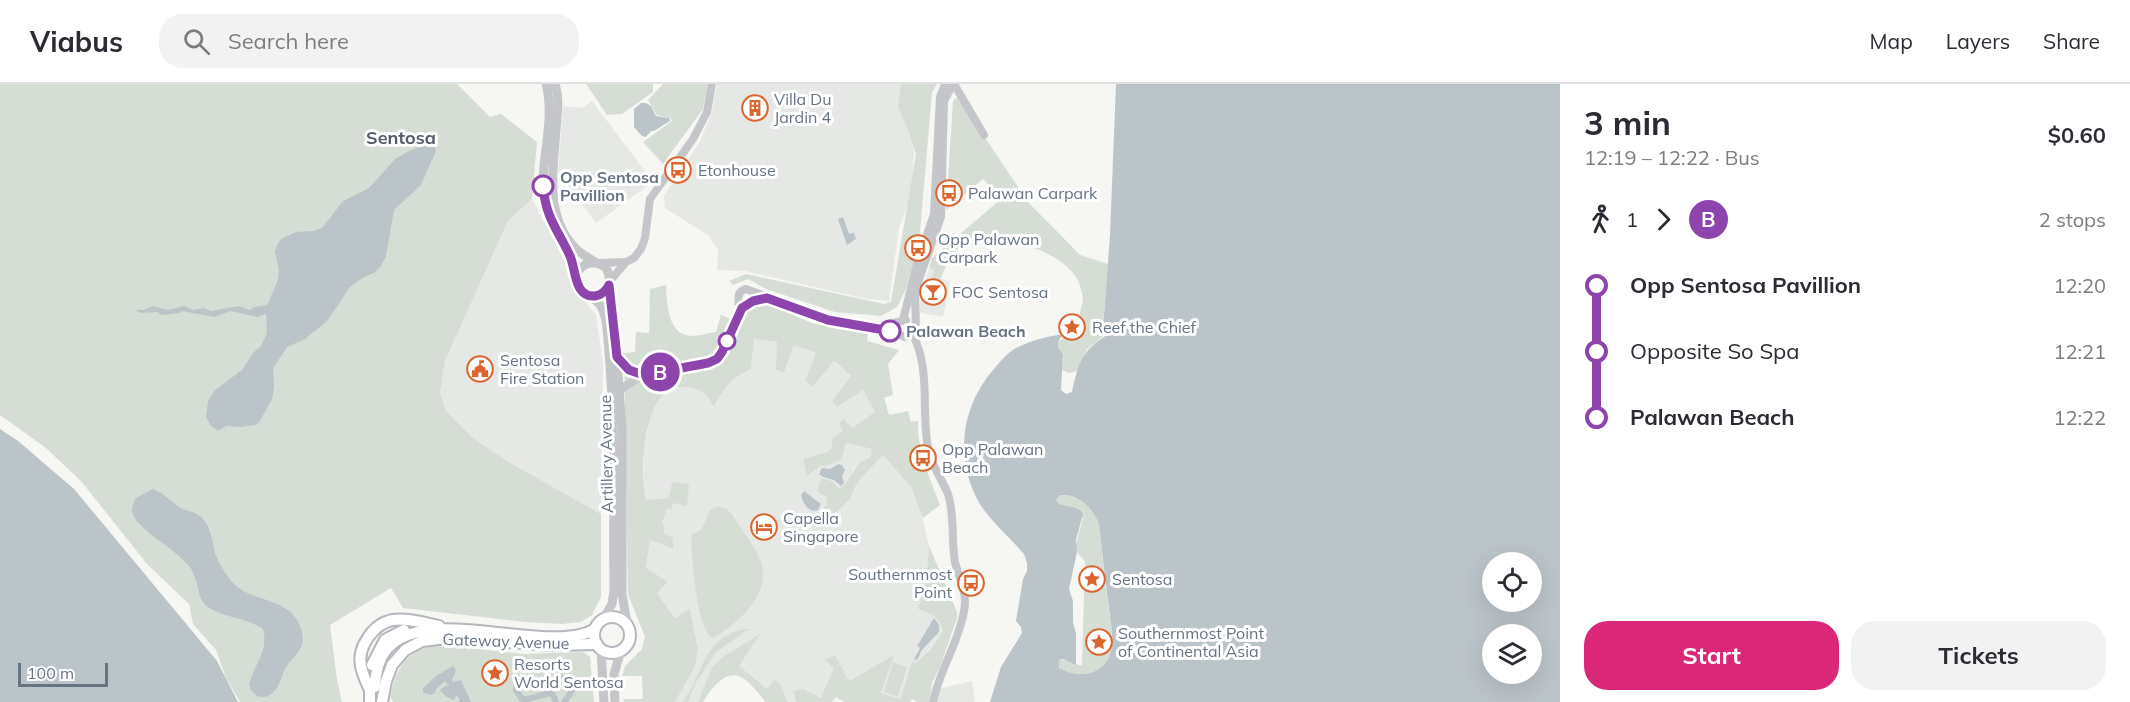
<!DOCTYPE html>
<html lang="en">
<head>
<meta charset="utf-8">
<style>
	:root { --surface:#fff; --page:#f2f2f3; --text:#2b2b33; --muted:#7c7c81; --line:#e1e1e2; --accent:#db2777 }
	body { margin:0; font-family:Mulish,sans-serif; background:var(--page); color:var(--text); height:100vh; display:flex; flex-direction:column; font-size:22px; white-space:nowrap }
	* { box-sizing:border-box; margin:0 }
	p { font-size:20px; color:var(--muted) }
	.icon { flex:none; width:33px; height:33px; fill:none; stroke:currentColor; stroke-width:2; stroke-linecap:round; stroke-linejoin:round }
	.map { position:relative; flex:1; overflow:hidden }
	.drawer { display:flex; flex-direction:column; background:var(--surface); width:570px }
	.drawer>* { flex:none }
	.badge { padding:0 12px; border-radius:20px; font-size:21px; line-height:39px }
	.fabs { position:absolute; left:1482px; top:468px; display:grid; gap:12px }
	.fabs a { display:grid; place-items:center; width:60px; height:60px; border-radius:50%; background:var(--surface); box-shadow:0 6px 24px #0002; font-size:30px }
	.scale { position:absolute; left:18px; bottom:15px; width:90px; box-sizing:border-box; padding-left:6px; border:3px solid #667383; border-top:0; font-size:16px; line-height:21px; white-space:nowrap; color:#667383; -webkit-text-stroke:4px #fff; paint-order:stroke }
	.map>.badge { position:absolute; translate:-50% -50%; box-shadow:0 0 0 3px #fff }
	.legs { display:flex; align-items:center; gap:9px; height:66px; padding:0 24px; font-size:20px }
	.legs p { margin-inline-start:auto }
	.head { display:flex; align-items:center; justify-content:space-between; height:102px; padding:0 24px }
	h1 { font-size:33px; font-weight:700; line-height:45px }
	.cta { display:flex; gap:12px; margin-top:auto; padding:12px 24px }
	.cta a { flex:1; height:69px; border-radius:24px; background:var(--accent); color:#fff; font-size:24px; font-weight:700; line-height:69px; text-align:center }
	.cta a+a { background:var(--page); color:var(--text) }
	ul { padding:0 24px; list-style:none }
	li { display:flex; align-items:center; gap:21px; height:66px; font-size:22px }
	li i { display:grid; place-items:center; width:9px; height:100%; margin:0 8px; background:currentColor }
	li i::after { content:''; width:15px; height:15px; margin:-8px; border:4px solid; border-radius:50%; background:var(--surface) }
	li p { margin-inline-start:auto }
	li:first-child i { background:linear-gradient(#0000 50%,currentColor 0) }
	li:last-child i { background:linear-gradient(currentColor 50%,#0000 0) }
	header { display:flex; align-items:center; gap:36px; box-sizing:border-box; height:84px; padding:0 30px; background:var(--surface); border-bottom:2px solid var(--line) }
	header strong { font-size:28px }
	nav { display:flex; gap:33px; margin-inline-start:auto; font-size:21px }
	.search { width:420px; height:54px; background:var(--page); display:flex; align-items:center; gap:15px; box-sizing:border-box; padding:0 21px; border-radius:24px; color:var(--muted); font-size:22px }
	main { display:flex; flex:1; min-height:0 }
	.map>svg:first-child { display:block }
</style>
</head>
<body>
<header>
<strong>Viabus</strong>
<div class="search"><svg class="icon" aria-label="search" viewBox="0 0 24 24"><circle cx="10" cy="10" r="6"/><path d="M15 15l6 6"/></svg>Search here</div>
<nav><a>Map</a><a>Layers</a><a>Share</a></nav>
</header>
<main>
<div class="map">
<svg width="1560" height="618" viewBox="0 0 1560 618">
	<rect width="100%" height="100%" fill="#f6f6f3"/>
	<g fill="#e6e8e6">
		<path d="M717,0H916L908,49L914,63L913,92L907,125L899,143L889,217L867,215L745,187L717,186L718,166L709,152L665,124L664,112L699,59L712,28Z"/>
		<path d="M592,17L653,98L596,139L558,89L563,22L582,24Z"/>
		<path d="M532,115L563,174L572,202L596,231L603,279L601,430L507,377L473,354L446,327L440,309L445,277L508,137Z"/>
		<path d="M929,184L934,186L933,193L950,197L943,233L917,228Z"/>
		<path d="M754,255L777,258V286L784,287L794,260L816,269L806,298L813,301L833,277L851,292L832,317L837,323L863,306L876,328L852,344L844,335L843,348L832,354V364L827,368L804,375L808,392L821,382L829,381L846,359L872,365L870,374L854,384L850,395L842,403L839,404L832,397L821,394L827,419L816,438L824,444L832,432L850,415L856,401L863,392L883,371L911,403L921,428L929,462L926,498L918,525L936,532L941,540L943,547L922,575L916,579H912L900,615L881,610L893,572L851,596L848,595L835,571L825,577L835,584L821,615L793,607L796,618H788L780,600L767,605L738,582L758,551L724,572L712,583L698,618H675L695,583L698,565L690,526L676,535L657,509L668,498L646,485L650,456L672,465L662,449V440L667,424L673,419L686,423L669,414L646,417L643,405L644,365L651,331L662,312L680,302L693,304L708,310L715,322L725,303L736,292L751,285Z"/>
		<path d="M972,597L975,618H937L938,605Z"/>
	</g>
	<g fill="#d6ddd4">
		<path d="M0,0H457L490,33L501,30L537,58L532,115L508,137L445,277L440,309L446,327L473,354L507,377L601,430V513L592,531L581,538L562,540L525,538L403,524L391,504L330,541L337,596L342,618H240L226,594L216,566L193,540L189,520L147,480L81,397L46,364L0,331Z"/>
		<path d="M586,0H653V8L622,30L607,31Z"/>
		<path d="M663,0H708L703,25L663,80L643,58L672,37L670,34L657,31L648,16Z"/>
		<path d="M901,0H937L932,8L919,160L906,205L897,223L881,232L835,228L766,205L748,195L733,201L729,197L746,190L884,220L891,218L916,70L906,41L898,23Z"/>
		<path d="M960,11L972,34L1028,118L1080,171L1108,180L1102,253L1087,265L1077,287L1069,289L1062,286L1063,270L1059,265L1058,259C1064,250 1074,249 1084,248C1083,242 1081,236 1080,230C1080,225 1082,221 1083,216C1083,211 1080,203 1079,198C1068,174 1024,155 999,161L988,155L960,163L952,169L940,196L932,193L934,186L929,184L932,174L1001,115L983,95L946,126L953,17Z"/>
		<path d="M666,201C667,218 667,252 692,252C699,252 708,249 716,248L721,231L733,236L749,211L811,239L868,248L867,257L899,266L888,280L893,311L884,314L889,331L908,327L911,338L918,337C917,367 930,394 940,421L923,434L911,403L883,371L863,392L856,401L850,415L832,432L824,444L816,438L827,419L826,413L817,407L821,394L832,397L839,404C854,397 851,379 870,374L872,365L846,359L841,376L829,381L821,382L807,392L803,375L827,368L832,364V354L843,347L839,339L844,335L852,344L875,328L863,306L837,323L832,317L851,292L834,277L813,302L805,297L816,269L794,261L784,288L776,286L777,258L754,255L751,285C730,294 725,303 714,323C707,309 702,305 686,303C643,296 639,390 646,416L669,414L672,398L689,400L687,423L673,419L671,426L667,425L662,439L665,442L663,449L673,454V465L650,456L646,484L668,498L657,509L675,534L690,525L698,565L695,583L675,618H624L623,615H643L642,592H622L625,582L642,565L645,553L628,510L624,269L635,268L636,248L649,249L650,205Z"/>
		<path d="M1060,411C1080,411 1092,423 1099,440C1102,461 1103,484 1106,505C1108,525 1114,547 1111,566C1106,592 1078,595 1059,584L1058,576C1066,574 1073,581 1082,581L1085,478L1077,468L1076,461L1083,434L1059,420L1056,416Z"/>
		<path d="M718,422L728,426L733,432C742,447 757,464 762,481C770,511 737,541 713,554C696,547 692,470 691,451L702,445L710,426Z"/>
		<path d="M929,462L957,528V534L940,583L932,599L929,618H918L912,615L910,618H844L836,613L832,618H796L793,607L803,605L821,614L834,584L824,576L835,571L848,595L851,596L894,571L881,609L900,615L912,578L916,579L929,567L943,547C940,533 931,530 918,525L926,498Z"/>
		<path d="M744,545H749L716,568L695,600L688,618H683C705,588 701,556 744,545Z"/>
		<path d="M760,550L739,582L767,605L774,596L780,600L788,618H766C759,611 750,597 741,593C725,585 710,606 703,618H698L712,583L724,572Z"/>
		<path d="M432,562L459,563L524,570L583,568L590,573L594,618H393L390,613C396,586 404,569 432,562Z"/>
		<path d="M893,578L907,583L898,612L884,608Z"/>
	</g>
	<g fill="#bbc4c9" fill-rule="evenodd">
		<path d="M1116,0H1560V618H990L1001,583L1022,549L1021,543L1016,537L1023,495L1027,487V479L1024,470C1007,450 982,431 973,406C956,365 964,320 993,286C999,279 1007,269 1016,264C1032,256 1051,251 1068,250L1060,254L1058,259L1059,265L1063,270L1061,306L1066,310L1072,308C1078,280 1082,265 1109,250L1108,246L1103,245L1110,151ZM1060,411C1079,410 1092,423 1099,440C1102,463 1104,487 1107,510C1109,528 1114,548 1111,566C1106,592 1078,595 1059,584V576L1063,575L1076,581V550L1073,538V517L1069,505L1077,468L1076,456L1083,430C1079,422 1067,423 1059,420L1056,416ZM1492,478H1532V518H1492ZM1492,550H1532V590H1492Z"/>
		<path d="M641,19H646L651,22L656,32L669,34L670,37L654,47H651L646,53L642,52L634,43V25Z"/>
		<path d="M426,61L435,63L436,67L421,101L394,126L386,172L381,182L374,189L364,193L350,203L327,237L305,255L287,263L273,284L274,303L272,315L260,337L256,341L240,343L227,342L218,347L211,342L206,333L208,317L215,306L242,286L253,269L261,262L267,249L266,230L258,233L231,227L214,233L182,227L179,229L161,231L158,228L141,229L135,226H144L153,222L168,226L184,222L193,226L204,224L211,227L239,222L250,226L254,223L267,221L278,196L279,186L275,168L277,161L281,155L296,148L313,147L322,144L343,117L369,104L395,75L411,66Z"/>
		<path d="M843,133L849,150L854,149L856,155L847,161L838,135Z"/>
		<path d="M0,345L18,357L74,405L217,577L238,618H0Z"/>
		<path d="M838,380L842,381L845,386L842,392L844,399L841,402L834,396L823,393L819,390L822,384L830,385Z"/>
		<path d="M153,405C163,409 170,416 179,423C185,427 194,427 200,432C211,441 212,456 215,469C219,480 226,491 234,500C254,520 293,512 302,548C306,565 294,571 286,583C283,588 282,595 279,600C271,617 254,618 249,601C254,579 269,569 263,545C247,534 227,534 211,525C196,517 200,502 193,489C191,483 186,479 181,474C170,462 134,443 132,427C132,422 134,418 136,414Z"/>
		<path d="M804,407L821,420L818,426C809,429 803,420 801,411Z"/>
		<path d="M934,534L939,541V548L921,567L919,573L916,576L914,575L920,564L917,562Z"/>
		<path d="M453,582L456,586L452,596L453,598L461,596L471,618H458L460,615L456,611L454,616L445,612L440,606L445,602H449L445,597L436,605L435,609L431,611L423,609V604L436,592Z"/>
	</g>
	<g fill="none" stroke-linecap="round" stroke-linejoin="round">
		<path stroke="#bbc4c9" stroke-width="6" d="M556,618L553,611L550,609L528,615H522L516,606L519,600L524,597L545,603H550C556,592 567,591 575,600L570,610L564,618"/>
		<g stroke="#b4b8bd" stroke-width="14">
			<g id="secondary">
				<circle cx="612" cy="551" r="18"/>
				<path d="M372,581L385,556L404,546"/>
				<path d="M375,603C377,495 542,578 595,545"/>
				<path d="M369,604C366,597 362,589 361,582C357,563 374,539 393,536C407,534 425,539 439,542"/>
				<path d="M370,618V599"/>
				<path d="M382,618L386,597L392,581L405,566L422,557L447,554L554,561L597,560"/>
			</g>
		</g>
		<g stroke="#c4c6ca" stroke-width="8">
			<path d="M954,0L984,51"/>
			<path d="M598,179L626,178"/>
			<path d="M610,197L626,178L634,174L641,165L645,154L650,115L693,55L707,28L712,0"/>
			<path d="M739,229C740,219 734,208 746,205C772,214 802,229 828,236C853,241 882,239 904,253L913,251C919,242 913,218 916,204L941,133L944,17L953,0"/>
			<path d="M903,236L917,180L934,130L940,13L945,0"/>
			<path d="M880,242L906,236"/>
			<path d="M913,251C931,286 921,327 928,364C931,381 942,395 948,410C955,432 951,456 955,478C959,495 968,510 964,527C959,558 939,587 933,618"/>
			<path d="M617,273L629,287L644,292"/>
			<path d="M620,307C642,285 678,285 708,279C732,268 727,245 741,226C744,222 749,221 753,217V208"/>
		</g>
		<g stroke="#c4c6ca" stroke-width="9">
			<path d="M546,0C556,39 539,77 544,116C547,137 560,152 569,171C573,178 574,185 577,193"/>
			<path d="M555,0C560,15 557,31 556,46C553,86 544,133 576,165C581,170 589,174 595,178"/>
			<path d="M609,201L614,236L622,345V510L627,539"/>
			<path d="M591,212C607,211 614,198 606,184C597,176 581,177 577,191C572,209 596,211 602,224C607,234 607,245 608,256C616,340 613,423 614,507L612,520L604,534"/>
			<path d="M601,565L604,618"/>
			<path d="M615,618L614,590L621,566"/>
		</g>
		<use href="#secondary" stroke="#fff" stroke-width="10"/>
	</g>
	<g fill="none" stroke-linecap="round" stroke-linejoin="round">
		<g stroke="#fff" stroke-width="14">
			<path id="line-1" d="M543,102C546,135 557,144 570,172C576,185 574,214 595,212C602,211 606,207 609,201L617,273L629,286L644,291L708,279L717,275L722,268L742,224L753,217L767,214L828,236L890,247"/>
		</g>
		<use href="#line-1" stroke="#8e44ad" stroke-width="9"/>
	</g>
	<defs>
		<g id="building-ring" transform="scale(1.35)"><circle r="9.5" fill="#fff" stroke="#dc652d" stroke-width="1.5"/><path d="M-4-6H4V6H1V3H-1V6H-4ZM-2.5-4.3h1.7v1.8h-1.7ZM.8-4.3h1.7v1.8H.8ZM-2.5-1h1.7V.8h-1.7ZM.8-1h1.7V.8H.8Z" fill="#dc652d"/></g>
		<g id="bus-ring" transform="scale(1.35)"><circle r="9.5" fill="#fff" stroke="#dc652d" stroke-width="1.5"/><path d="M-5-6H5V4H4V6H2V4H-2V6H-4V4H-5ZM-3.5-4V0h7V-4ZM-3.5 1.2v1.5H-2V1.2ZM2 1.2v1.5H3.5V1.2Z" fill="#dc652d"/></g>
		<g id="bar-ring" transform="scale(1.35)"><circle r="9.5" fill="#fff" stroke="#dc652d" stroke-width="1.5"/><path d="M-6-5H6L.8 .8V4.5H3.5V6h-7V4.5H-.8V.8Z" fill="#dc652d"/></g>
		<g id="sight-ring" transform="scale(1.35)"><circle r="9.5" fill="#fff" stroke="#dc652d" stroke-width="1.5"/><path d="M0-6L1.8-2.2L6-1.7L2.9 1.2L3.7 5.4L0 3.3L-3.7 5.4L-2.9 1.2L-6-1.7L-1.8-2.2Z" fill="#dc652d"/></g>
		<g id="civic-ring" transform="scale(1.35)"><circle r="9.5" fill="#fff" stroke="#dc652d" stroke-width="1.5"/><path d="M-.6-6.5H3V-4.5H.6V-3L4-1V1h2V6H-6V1h2V-1L-.6-3ZM-1.2 2.5V6h2.4V2.5Z" fill="#dc652d"/></g>
		<g id="hotel-ring" transform="scale(1.35)"><circle r="9.5" fill="#fff" stroke="#dc652d" stroke-width="1.5"/><path d="M-6-4.5h1.5V1H6V5H4.5V3h-9V5H-6ZM-4 0a1.8 1.8 0 1 1 3.6 0ZM.5 0V-2.5h3Q6-2.5 6 0Z" fill="#dc652d"/></g>
	</defs>
	<g fill-rule="evenodd">
		<use href="#building-ring" x="755" y="24"/>
		<use href="#bus-ring" x="678" y="86"/>
		<use href="#bus-ring" x="949" y="109"/>
		<use href="#bus-ring" x="918" y="164"/>
		<use href="#bar-ring" x="933" y="208"/>
		<use href="#sight-ring" x="1072" y="243"/>
		<use href="#civic-ring" x="480" y="285"/>
		<use href="#bus-ring" x="923" y="374"/>
		<use href="#hotel-ring" x="764" y="443"/>
		<use href="#sight-ring" x="1092" y="495"/>
		<use href="#bus-ring" x="971" y="499"/>
		<use href="#sight-ring" x="1099" y="558"/>
		<use href="#sight-ring" x="495" y="589"/>
	</g>
	<g fill="#fff" stroke="#8e44ad" stroke-width="3">
		<circle cx="543" cy="102" r="10"/>
		<circle cx="890" cy="247" r="10"/>
		<circle cx="727" cy="257" r="8"/>
	</g>
	<g text-anchor="middle" dominant-baseline="central" stroke-width="6" stroke-linejoin="round" paint-order="stroke">
		<g font-size="16" fill="#667383" stroke="#fff" text-anchor="start">
			<text x="774" y="15">Villa Du<tspan x="774" dy="18">Jardin 4</tspan></text>
			<text x="698" y="86">Etonhouse</text>
			<text x="968" y="109">Palawan Carpark</text>
			<text x="938" y="155">Opp Palawan<tspan x="938" dy="18">Carpark</tspan></text>
			<text x="952" y="208">FOC Sentosa</text>
			<text x="1092" y="243">Reef the Chief</text>
			<text x="500" y="276">Sentosa<tspan x="500" dy="18">Fire Station</tspan></text>
			<text x="942" y="365">Opp Palawan<tspan x="942" dy="18">Beach</tspan></text>
			<text x="783" y="434">Capella<tspan x="783" dy="18">Singapore</tspan></text>
			<text x="952" y="490" text-anchor="end">Southernmost<tspan x="952" dy="18">Point</tspan></text>
			<text x="1112" y="495">Sentosa</text>
			<text x="1118" y="549">Southernmost Point<tspan x="1118" dy="18">of Continental Asia</tspan></text>
			<text x="514" y="580">Resorts<tspan x="514" dy="18">World Sentosa</tspan></text>
		</g>
		<g font-size="16" font-weight="bold" fill="#667383" stroke="#fff" text-anchor="start">
			<text x="560" y="93">Opp Sentosa<tspan x="560" dy="18">Pavillion</tspan></text>
			<text x="906" y="247">Palawan Beach</text>
		</g>
		<g font-size="16" fill="#667383" stroke="#fff">
			<text transform="translate(606 370) rotate(-91)">Artillery Avenue</text>
			<text transform="translate(506 557) rotate(2)">Gateway Avenue</text>
		</g>
		<g font-size="18" font-weight="bold" fill="#545d68" stroke="#fff">
			<text x="401" y="53">Sentosa</text>
		</g>
	</g>
</svg>
<div class="fabs">
<a><svg class="icon" aria-label="locate" viewBox="0 0 24 24"><circle cx="12" cy="12" r="6"/><path d="M12 2v4M12 18v4M2 12h4M18 12h4"/></svg></a>
<a><svg class="icon" aria-label="layers" viewBox="0 0 24 24"><path d="M12 4l9 5-9 5-9-5zM3 14l9 5 9-5"/></svg></a>
</div>
<div class="scale">100 m</div>
<b class="badge" style="left:660px;top:288px;background:#8e44ad;color:#fff">B</b>
</div>
<section class="drawer">
<div class="head"><div><h1>3 min</h1><p>12:19 – 12:22 · Bus</p></div><b>$0.60</b></div>
<div class="legs"><svg class="icon" aria-label="walk" viewBox="0 0 24 24"><circle cx="13" cy="4" r="2"/><path d="M13 8l-2 6 4 7M11 14l-3 7M7 12l3-4h3l4 4"/></svg>1<svg class="icon" aria-label="forward" viewBox="0 0 24 24"><path d="M9 5l7 7-7 7"/></svg><b class="badge" style="background:#8e44ad;color:#fff">B</b><p>2 stops</p></div>
<ul>
<li><i style="color:#8e44ad"></i><b>Opp Sentosa Pavillion</b><p>12:20</p></li>
<li><i style="color:#8e44ad"></i><span>Opposite So Spa</span><p>12:21</p></li>
<li><i style="color:#8e44ad"></i><b>Palawan Beach</b><p>12:22</p></li>
</ul>
<div class="cta"><a>Start</a><a>Tickets</a></div>
</section>
</main>
</body>
</html>
